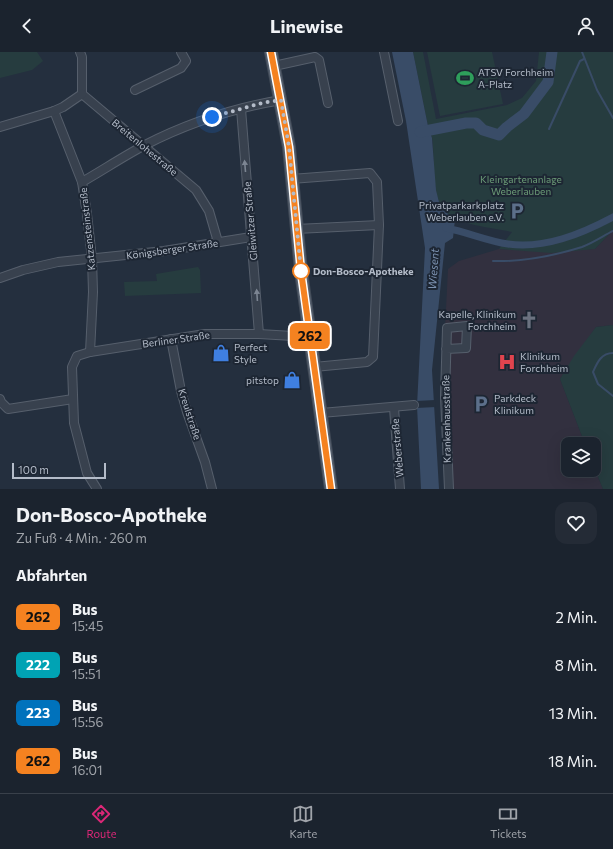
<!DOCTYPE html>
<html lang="de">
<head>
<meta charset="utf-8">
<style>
	:root { --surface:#1b232e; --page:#242b36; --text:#f1f3f6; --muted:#a0a4aa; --line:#39404a; --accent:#db2777 }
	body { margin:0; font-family:Commissioner,sans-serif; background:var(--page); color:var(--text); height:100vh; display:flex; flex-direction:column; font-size:15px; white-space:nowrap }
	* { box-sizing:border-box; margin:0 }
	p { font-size:13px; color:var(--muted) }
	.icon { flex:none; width:22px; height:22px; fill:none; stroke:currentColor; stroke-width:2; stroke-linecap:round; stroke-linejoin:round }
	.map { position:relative; height:437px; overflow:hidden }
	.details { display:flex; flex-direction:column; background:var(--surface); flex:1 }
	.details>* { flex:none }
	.badge { padding:0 8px; border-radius:6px; font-size:14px; line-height:26px }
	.tools { position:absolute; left:561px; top:385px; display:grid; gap:8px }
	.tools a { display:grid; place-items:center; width:40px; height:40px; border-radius:8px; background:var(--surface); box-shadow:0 4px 16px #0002,0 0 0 1px var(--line); font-size:20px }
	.scale { position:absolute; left:12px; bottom:10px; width:94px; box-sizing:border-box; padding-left:4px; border:2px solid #b4bcc9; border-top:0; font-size:11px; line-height:14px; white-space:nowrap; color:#b4bcc9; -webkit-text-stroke:3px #1d2633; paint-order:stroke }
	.you { position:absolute; width:20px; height:20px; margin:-10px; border:3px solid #fff; border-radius:50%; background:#1a73e8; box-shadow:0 0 0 6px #1a73e833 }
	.map>.badge { position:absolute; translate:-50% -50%; box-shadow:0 0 0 2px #fff }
	h2 { padding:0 16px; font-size:15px; line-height:36px }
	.round { display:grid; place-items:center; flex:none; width:42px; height:42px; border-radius:12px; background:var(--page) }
	.summary { display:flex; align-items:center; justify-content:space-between; height:68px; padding:0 16px }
	h1 { font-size:19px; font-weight:700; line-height:30px }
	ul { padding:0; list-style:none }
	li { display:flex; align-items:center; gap:12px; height:48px; padding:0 16px }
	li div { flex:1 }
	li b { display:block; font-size:15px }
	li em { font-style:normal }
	li .badge { min-width:44px; font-weight:700; text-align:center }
	header { display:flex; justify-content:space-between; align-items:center; height:52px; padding:0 16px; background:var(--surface); font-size:18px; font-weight:700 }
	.tab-bar { display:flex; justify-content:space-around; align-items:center; height:56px; border-top:1px solid var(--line); background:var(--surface); font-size:11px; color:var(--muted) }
	.tab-bar a { display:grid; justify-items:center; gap:2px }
	.tab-bar .on { color:var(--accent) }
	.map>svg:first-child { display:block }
</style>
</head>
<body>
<header><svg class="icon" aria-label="back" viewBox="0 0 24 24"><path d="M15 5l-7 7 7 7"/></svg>Linewise<svg class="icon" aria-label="person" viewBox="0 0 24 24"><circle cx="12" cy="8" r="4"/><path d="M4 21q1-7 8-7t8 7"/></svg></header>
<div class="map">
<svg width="613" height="437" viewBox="0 0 613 437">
	<rect width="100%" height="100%" fill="#242f3e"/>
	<path fill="#32303f" d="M613,178V273L596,275L560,327L585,392H568V418H594V415L603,437H451L443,316L448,217L459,209L499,197L521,198L595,197Z"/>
	<g fill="#263c3f">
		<path d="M0,0H37L43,9L32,18L0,26Z"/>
		<path d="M413,0H423L436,67L507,53L522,46L536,29L539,0H613V178L595,197L551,201L499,197L512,180C493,176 472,174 455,167C428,156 436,109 432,86C431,82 429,78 428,74Z"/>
		<path d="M427,0H492L503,52L440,64Z"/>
		<path d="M198,215L200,218L201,241L125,244L124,230L157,229L156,222Z"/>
		<path d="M613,273V437H603L594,415V392H585L560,327L574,304L596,275Z"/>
	</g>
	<path fill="#394c67" d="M392,0H413L428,74L432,86L436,138L439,150L444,159L455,167L453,186L445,191L432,318L439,437H421L417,354L425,196L406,69Z"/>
	<path fill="#242f3e" d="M435,348L436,355L416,356V349Z"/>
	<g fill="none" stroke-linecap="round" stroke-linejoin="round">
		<g stroke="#394c67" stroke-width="2">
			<path d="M582,0L597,38L613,66"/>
			<path d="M549,77L580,9L584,7"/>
			<path d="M493,209C523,210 553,204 582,195C593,191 603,184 613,179"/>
			<path d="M613,301C601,301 597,311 593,320L598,332L613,344"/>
		</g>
		<path stroke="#394c67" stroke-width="7" d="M446,176C467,180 487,189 508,192C545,197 581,182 613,165"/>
		<path stroke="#394c67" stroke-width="11" d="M420,80L466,71H476L483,78L499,83L507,75L524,62L548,30L552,0"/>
		<g stroke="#565f6c" stroke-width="10">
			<g id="street">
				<path d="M80,0L82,5V42L196,138L209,159L218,190"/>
				<path d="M384,0L398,69"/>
				<path d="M274,14L315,5L319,8L328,51"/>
				<path d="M135,38L181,16L186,9L181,0"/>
				<path d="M241,57L259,282"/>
				<path d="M54,59L82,130L87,162L92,207L93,240L90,300"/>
				<path d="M0,75L54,59L63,55L82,42"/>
				<path d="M291,127L370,121L377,130L379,173L373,305L367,310L314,315"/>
				<path d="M82,130C103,118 124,104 145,93C188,71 234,56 281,48"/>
				<path d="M296,177L379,173"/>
				<path d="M0,226L23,218L58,210L164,199L251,185"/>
				<path d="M171,287L181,339L187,360L205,410L212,437"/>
				<path d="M446,297L466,296L467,274L447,276L445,344L449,437"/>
				<path d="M0,347L1,350L8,357L73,347"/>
				<path d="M394,356L400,437"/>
				<path d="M321,361L414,353"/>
				<path d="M97,437L87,421L74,371L72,315L77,304L90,300L205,282H259L310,285"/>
			</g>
		</g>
		<g stroke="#414a57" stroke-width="14">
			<path id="primary" d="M271,0L289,95L301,219L331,437"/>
		</g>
		<use href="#street" stroke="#38414e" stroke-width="8"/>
		<use href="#primary" stroke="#56606e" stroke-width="12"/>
	</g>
	<defs><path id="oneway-solid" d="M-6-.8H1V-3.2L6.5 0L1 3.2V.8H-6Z"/></defs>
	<g fill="#7c8592">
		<use href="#oneway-solid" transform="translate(245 114) rotate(-95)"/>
		<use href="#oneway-solid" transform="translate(257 243) rotate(-94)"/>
	</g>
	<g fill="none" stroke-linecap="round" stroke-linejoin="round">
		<g stroke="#fff" stroke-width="9">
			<path id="line" d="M271,0L289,95L301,219L331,437"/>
		</g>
		<use href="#line" stroke="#f58220" stroke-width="6"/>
		<path stroke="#b4bcc9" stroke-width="4" stroke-dasharray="0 7.2" d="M212,65L262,51L281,48L289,95L301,219"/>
	</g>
	<defs>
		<g id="stadium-bare" transform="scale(1.38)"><path d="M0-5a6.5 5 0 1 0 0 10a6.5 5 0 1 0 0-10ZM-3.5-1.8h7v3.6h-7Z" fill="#2e9e5b" stroke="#1d2633" stroke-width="2.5" paint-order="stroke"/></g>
		<g id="parking-bare" transform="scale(1.38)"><path d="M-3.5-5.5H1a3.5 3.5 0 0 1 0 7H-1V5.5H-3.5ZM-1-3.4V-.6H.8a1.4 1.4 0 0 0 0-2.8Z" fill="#5c6f8a" stroke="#1d2633" stroke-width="2.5" paint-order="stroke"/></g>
		<g id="church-bare" transform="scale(1.38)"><path d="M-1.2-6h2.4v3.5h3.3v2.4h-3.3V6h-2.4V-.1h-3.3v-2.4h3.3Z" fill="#6b7280" stroke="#1d2633" stroke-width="2.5" paint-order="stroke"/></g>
		<g id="shop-bare" transform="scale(1.38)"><path d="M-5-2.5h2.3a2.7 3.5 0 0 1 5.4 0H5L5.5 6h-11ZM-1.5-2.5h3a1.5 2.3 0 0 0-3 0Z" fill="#3f7fe0" stroke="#1d2633" stroke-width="2.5" paint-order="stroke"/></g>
		<g id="hospital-bare" transform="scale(1.38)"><path d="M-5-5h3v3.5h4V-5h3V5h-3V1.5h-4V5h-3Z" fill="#e0444e" stroke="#1d2633" stroke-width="2.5" paint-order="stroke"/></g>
	</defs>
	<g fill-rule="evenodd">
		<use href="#stadium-bare" x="465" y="26"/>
		<use href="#parking-bare" x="517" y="159"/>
		<use href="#church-bare" x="529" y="268"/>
		<use href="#shop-bare" x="221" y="301"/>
		<use href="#hospital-bare" x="507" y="310"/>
		<use href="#shop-bare" x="292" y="328"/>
		<use href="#parking-bare" x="481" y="352"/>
	</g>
	<circle fill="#fff" stroke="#f58220" stroke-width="2" cx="301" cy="219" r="8"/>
	<g text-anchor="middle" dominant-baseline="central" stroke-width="4" stroke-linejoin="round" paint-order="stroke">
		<g font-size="10" fill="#b4bcc9" stroke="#1d2633" text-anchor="start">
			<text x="478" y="20">ATSV Forchheim<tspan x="478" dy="12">A-Platz</tspan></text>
			<text x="504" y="153" text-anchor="end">Privatparkarkplatz<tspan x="504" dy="12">Weberlauben e.V.</tspan></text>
			<text x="516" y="262" text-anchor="end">Kapelle, Klinikum<tspan x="516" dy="12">Forchheim</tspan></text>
			<text x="234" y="295">Perfect<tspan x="234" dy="12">Style</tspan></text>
			<text x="520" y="304">Klinikum<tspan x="520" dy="12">Forchheim</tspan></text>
			<text x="279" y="328" text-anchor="end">pitstop</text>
			<text x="494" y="346">Parkdeck<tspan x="494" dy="12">Klinikum</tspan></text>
		</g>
		<g font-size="10" fill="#b4bcc9" stroke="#1d2633">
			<text transform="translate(145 95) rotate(40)">Breitenlohestraße</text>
			<text transform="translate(250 169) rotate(-95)">Gleiwitzer Straße</text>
			<text transform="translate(87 177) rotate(-96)">Katzensteinstraße</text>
			<text transform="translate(172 197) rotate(-8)">Königsberger Straße</text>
			<text transform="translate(176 287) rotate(-8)">Berliner Straße</text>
			<text transform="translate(190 362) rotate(72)">Kreulstraße</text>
			<text transform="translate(446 367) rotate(-91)">Krankenhausstraße</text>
			<text transform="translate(397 396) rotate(-95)">Weberstraße</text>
		</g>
		<g font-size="10" fill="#6b9a76" stroke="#1d2633">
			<text x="521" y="127">Kleingartenanlage<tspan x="521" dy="12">Weberlauben</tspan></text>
		</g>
		<g font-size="10" font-weight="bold" fill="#b4bcc9" stroke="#1d2633" text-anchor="start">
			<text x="313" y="219">Don-Bosco-Apotheke</text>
		</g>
		<g font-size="11" font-style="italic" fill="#7c92b1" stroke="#1d2633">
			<text transform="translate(433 217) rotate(-86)">Wiesent</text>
		</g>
	</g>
</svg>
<div class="tools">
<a><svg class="icon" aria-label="layers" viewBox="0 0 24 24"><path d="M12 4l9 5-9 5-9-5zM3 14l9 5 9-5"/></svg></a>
</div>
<div class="scale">100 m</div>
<div class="you" style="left:212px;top:65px"></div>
<b class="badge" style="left:310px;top:284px;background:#f58220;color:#111">262</b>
</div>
<section class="details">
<div class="summary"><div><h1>Don-Bosco-Apotheke</h1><p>Zu Fuß · 4 Min. · 260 m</p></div><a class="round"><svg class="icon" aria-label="heart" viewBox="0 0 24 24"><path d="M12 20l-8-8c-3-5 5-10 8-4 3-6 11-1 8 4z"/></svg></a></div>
<h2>Abfahrten</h2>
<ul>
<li><span class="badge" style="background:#f58220;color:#111">262</span><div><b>Bus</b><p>15:45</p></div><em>2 Min.</em></li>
<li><span class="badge" style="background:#00a3b4;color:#fff">222</span><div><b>Bus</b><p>15:51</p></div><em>8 Min.</em></li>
<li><span class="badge" style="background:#0072bc;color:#fff">223</span><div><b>Bus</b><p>15:56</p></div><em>13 Min.</em></li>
<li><span class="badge" style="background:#f58220;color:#111">262</span><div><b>Bus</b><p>16:01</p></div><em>18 Min.</em></li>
</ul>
</section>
<nav class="tab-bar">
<a class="on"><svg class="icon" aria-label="directions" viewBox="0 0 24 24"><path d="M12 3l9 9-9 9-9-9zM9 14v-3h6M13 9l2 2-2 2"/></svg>Route</a>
<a><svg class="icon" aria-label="map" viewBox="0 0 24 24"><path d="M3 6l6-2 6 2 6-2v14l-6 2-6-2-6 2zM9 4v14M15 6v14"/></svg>Karte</a>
<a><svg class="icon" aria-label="tickets" viewBox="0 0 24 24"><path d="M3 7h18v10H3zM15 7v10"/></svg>Tickets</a>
</nav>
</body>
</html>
